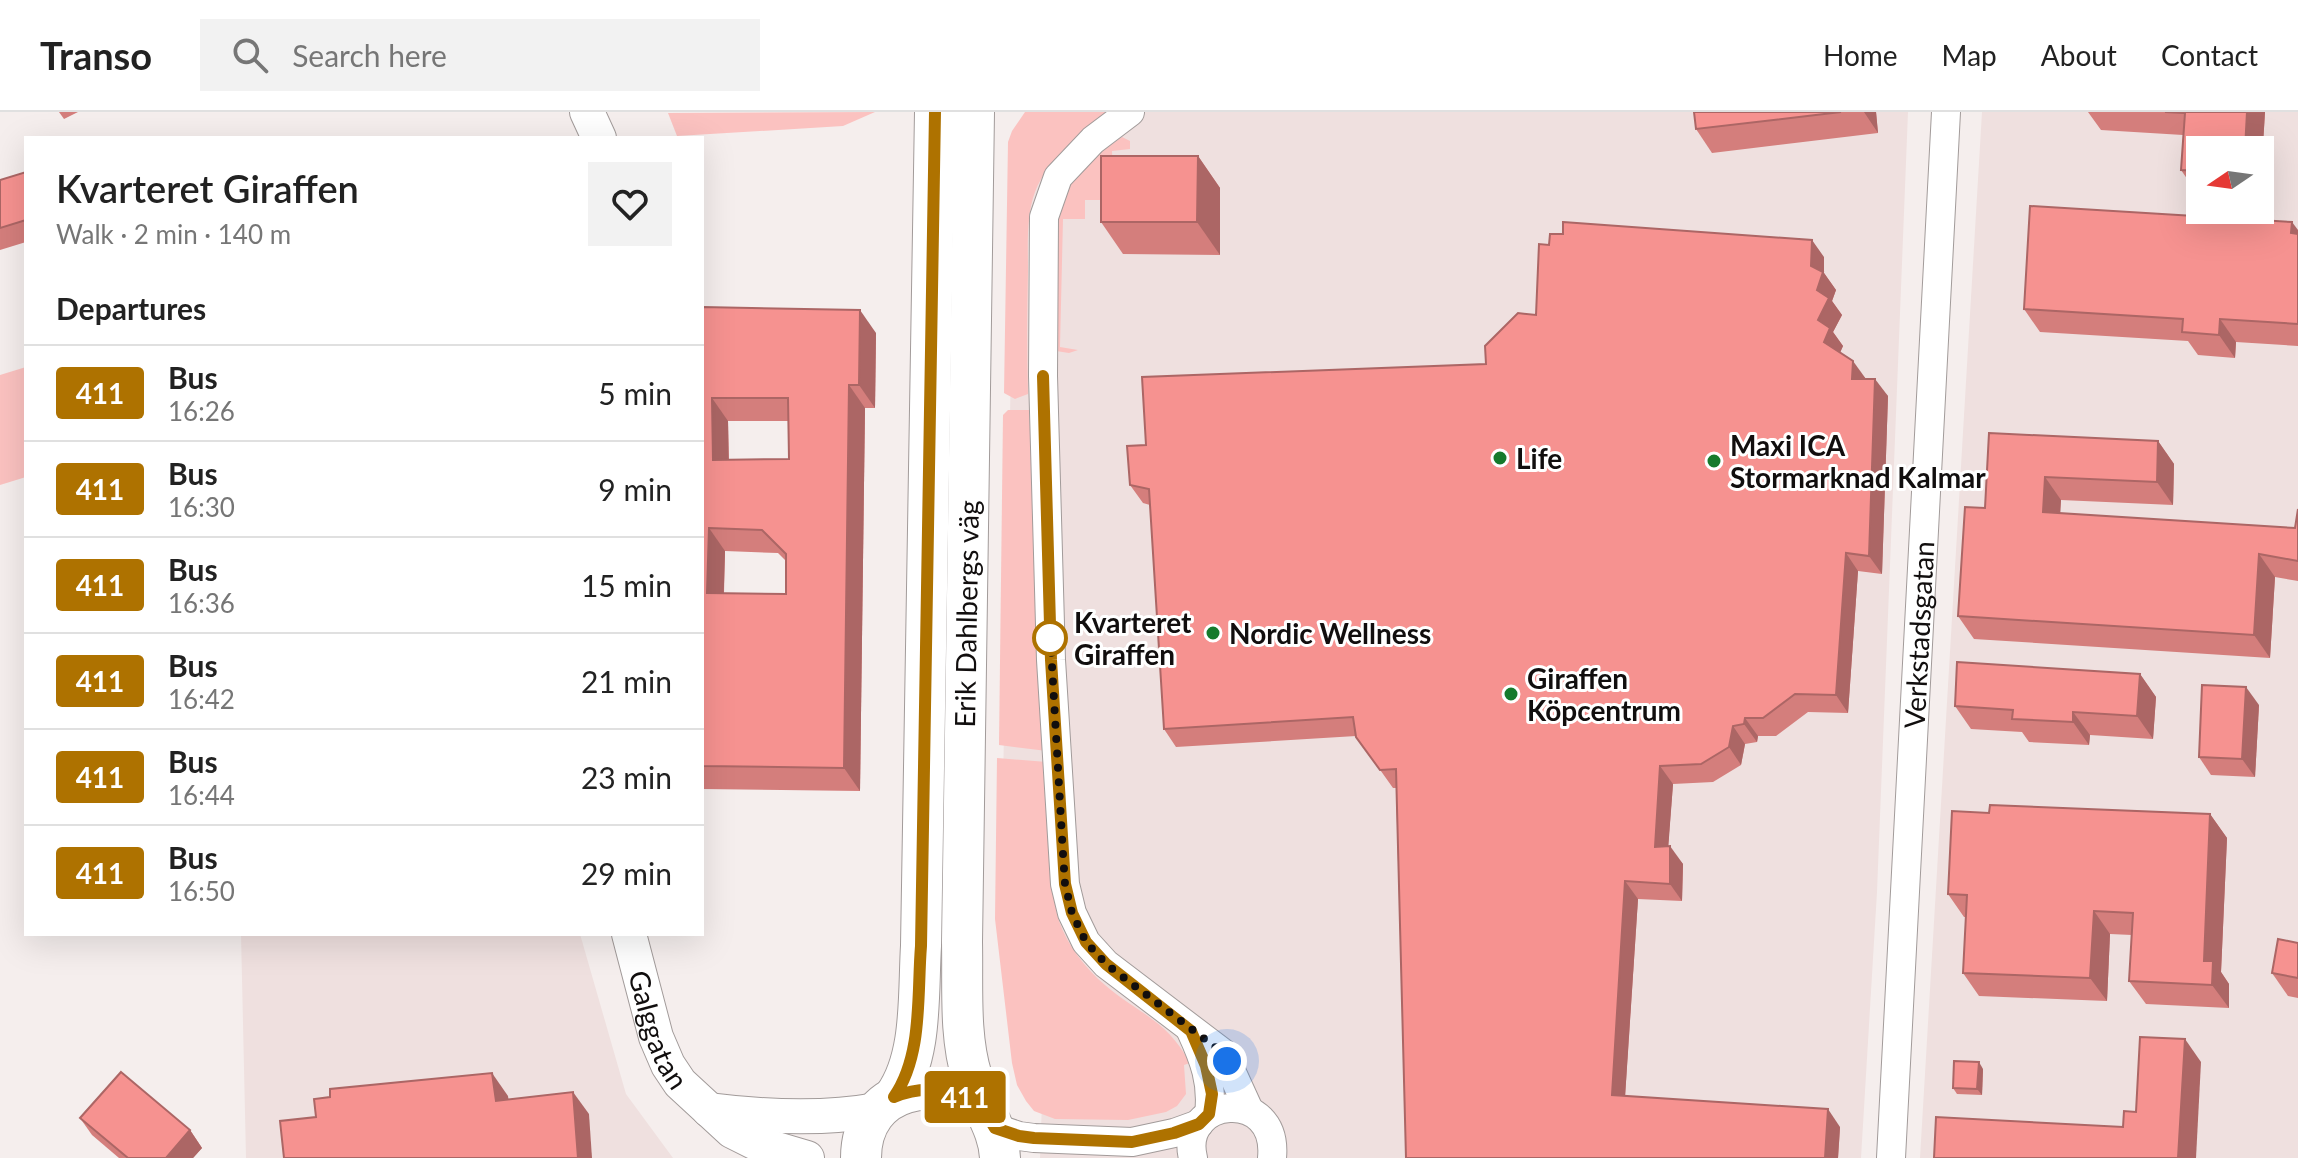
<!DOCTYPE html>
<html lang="en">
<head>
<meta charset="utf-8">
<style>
	:root { --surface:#fff; --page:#f2f2f2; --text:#222; --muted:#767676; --line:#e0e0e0 }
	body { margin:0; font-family:Lato,sans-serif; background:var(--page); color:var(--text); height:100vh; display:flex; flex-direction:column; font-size:30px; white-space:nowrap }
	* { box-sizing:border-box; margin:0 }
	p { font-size:26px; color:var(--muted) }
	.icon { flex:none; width:44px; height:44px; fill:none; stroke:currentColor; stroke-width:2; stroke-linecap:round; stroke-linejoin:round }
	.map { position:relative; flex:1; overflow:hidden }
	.details { position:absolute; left:24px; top:24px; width:680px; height:800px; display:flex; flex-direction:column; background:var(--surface); border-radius:0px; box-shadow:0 8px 32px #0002 }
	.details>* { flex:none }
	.badge { padding:0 16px; border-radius:6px; font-size:28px; line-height:52px }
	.needle { width:52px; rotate:257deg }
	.fabs { position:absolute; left:2186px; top:24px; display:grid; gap:16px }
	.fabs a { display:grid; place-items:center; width:88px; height:88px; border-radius:0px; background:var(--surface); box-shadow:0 8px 32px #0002; font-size:40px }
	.you { position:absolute; width:40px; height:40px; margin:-20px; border:6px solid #fff; border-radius:50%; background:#1a73e8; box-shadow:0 0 0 12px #1a73e833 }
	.map>.badge { position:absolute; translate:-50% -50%; box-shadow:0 0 0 4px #fff }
	h2 { padding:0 32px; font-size:30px; line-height:72px }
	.round { display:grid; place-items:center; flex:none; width:84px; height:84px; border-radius:0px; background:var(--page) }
	.head { display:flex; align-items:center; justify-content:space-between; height:136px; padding:0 32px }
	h1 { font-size:38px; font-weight:600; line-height:60px }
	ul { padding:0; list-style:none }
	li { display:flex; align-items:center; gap:24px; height:96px; padding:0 32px; border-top:2px solid var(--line) }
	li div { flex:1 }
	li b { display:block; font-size:30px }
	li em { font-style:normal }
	li .badge { min-width:88px; font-weight:700; text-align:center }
	header { display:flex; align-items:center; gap:48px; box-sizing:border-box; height:112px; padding:0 40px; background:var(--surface); border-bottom:2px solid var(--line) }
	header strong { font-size:38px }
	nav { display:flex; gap:44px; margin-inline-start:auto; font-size:28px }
	.search { width:560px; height:72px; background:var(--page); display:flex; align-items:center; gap:20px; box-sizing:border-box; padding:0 28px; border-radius:0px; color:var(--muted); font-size:30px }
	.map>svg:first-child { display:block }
</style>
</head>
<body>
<header>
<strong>Transo</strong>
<div class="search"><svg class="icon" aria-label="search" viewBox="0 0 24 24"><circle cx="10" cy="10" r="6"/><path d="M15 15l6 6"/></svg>Search here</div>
<nav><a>Home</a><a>Map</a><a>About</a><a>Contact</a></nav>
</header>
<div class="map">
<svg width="2298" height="1046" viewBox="0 0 2298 1046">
	<rect width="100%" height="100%" fill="#f5eeed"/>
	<g fill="#efe0df" fill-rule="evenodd">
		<path d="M1039,0H1908L1877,780L1861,1046H1040L1042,990L1003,673L1011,252Z"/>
		<path d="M1982,0H2298V1046H1920ZM2200,38H2260V98H2200Z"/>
		<path d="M241,822H580L626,982L673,1046H246Z"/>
	</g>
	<g fill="#fbc2c0">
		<path d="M875,0L843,14L677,24L668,1Z"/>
		<path d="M1025,0H1109C1080,22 1049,45 1035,80C1026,104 1028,134 1028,159C1027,201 1027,241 1028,282L1015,287L1004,281L1008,30L1012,19Z"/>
		<path d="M1122,25L1130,29V37L1112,39L1114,88H1085V107H1063L1060,235L1078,238L1069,241L1056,239V102L1067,77L1083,53Z"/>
		<path d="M26,255V365L0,373V263Z"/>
		<path d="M1008,298H1029L1047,639L999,633L1003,303Z"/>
		<path d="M997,646L1047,650C1048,683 1050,716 1052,748C1053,768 1053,790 1059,809C1068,834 1085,856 1105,873C1140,903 1166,907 1190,951L1184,953L1186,982L1177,994L1166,1000L1128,1008L1055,1007L1034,999L1026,989L1017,973L1012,951L995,807Z"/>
	</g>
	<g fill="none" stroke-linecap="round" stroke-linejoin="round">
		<g stroke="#a29b9a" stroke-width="30">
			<g id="minor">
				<path d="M1130,0L1093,28L1058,65L1044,105L1043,264L1051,548L1065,772L1072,801L1086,830L1106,852L1223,941L1249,998"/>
				<path d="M1191,919C1204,947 1213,971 1209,1002"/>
				<path d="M995,1016L1019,1024L1034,1026L1132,1030L1174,1021L1199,1012"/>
				<path d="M1193,1046C1178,985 1279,974 1272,1046"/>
				<path id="s1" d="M1891,1046L1946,0"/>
			</g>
		</g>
		<g stroke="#a29b9a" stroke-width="36">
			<g id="tertiary">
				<path d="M587,0L599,26"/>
				<path id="s2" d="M629,822L656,925L668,953L680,971L732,1019L756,1031L807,1046"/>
				<path d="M709,998C764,1005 822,1008 877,998"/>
			</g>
		</g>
		<g stroke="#a29b9a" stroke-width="42">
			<g id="secondary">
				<path d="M974,0L962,830C963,874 959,924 972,965C980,994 999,1016 1000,1046"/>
				<path d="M894,985C923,945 918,882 921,834L935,0"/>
				<path d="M861,1046C861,974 940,959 987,1001"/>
			</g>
		</g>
		<use href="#minor" stroke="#fff" stroke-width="28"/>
		<use href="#tertiary" stroke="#fff" stroke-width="34"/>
		<use href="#secondary" stroke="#fff" stroke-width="40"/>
	</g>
	<g fill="#d47e7c" fill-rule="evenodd">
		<path d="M59,0H78L64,7Z"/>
		<path d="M1694,0H1876L1878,21L1712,41L1696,17Z"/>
		<path d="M2088,0H2265L2260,81V38H2200V82L2197,81L2181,58L2183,23L2101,18Z"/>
		<path d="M1198,44L1220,76V143L1123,142L1101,110Z"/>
		<path d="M26,60V130L0,138V68Z"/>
		<path d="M2298,118V234L2236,230L2235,246L2198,243L2188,229L2040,220L2024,197Z"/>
		<path d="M1549,133L1824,145V161L1836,178L1832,189L1842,203L1833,220L1843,234L1840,240L1866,267L1888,284L1882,462L1858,459L1848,601L1808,600L1776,624H1758L1757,630L1745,632L1741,653L1713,670L1673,672L1668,735L1683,752L1682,789L1638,787L1625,984L1840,1015L1838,1046H1406L1396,676H1393L1356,624L1176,635L1164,617L1150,393L1143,391L1130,373L1146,333L1486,252L1536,203Z"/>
		<path d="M702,195L876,221L875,296H865L860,679L702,677ZM728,309H789V347L729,348ZM725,439L778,441L786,449V482L724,481Z"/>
		<path d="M1989,321L2158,329L2174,352L2173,393L2061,388L2060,401L2295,416L2298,397V469L2275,465L2270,546L1974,527L1958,504L1985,396Z"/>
		<path d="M2140,562L2156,585L2153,627L2090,623L2089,633L2029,630L2022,620L1971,617L1955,594Z"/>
		<path d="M2259,593L2255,665L2211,663L2199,645Z"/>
		<path d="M1989,701L2210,702L2227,726L2221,860L2229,872V896L2146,892L2129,869L2132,823L2110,822L2107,889L1979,884L1963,861L1966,805H1964L1948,782Z"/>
		<path d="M2298,831V886L2288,884L2272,861Z"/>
		<path d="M1983,957L1982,983L1957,982L1953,976Z"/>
		<path d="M80,1006L190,1018L202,1036L193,1046H119L92,1023Z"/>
	</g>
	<g fill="#ac6665">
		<path d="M1864,0H1876L1878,21Z"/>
		<path d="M2247,0H2265L2260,81V38H2245Z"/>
		<path d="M1198,44L1220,76V143L1197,110Z"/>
		<path d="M2292,110L2298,118V131L2291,121Z"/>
		<path d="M1812,128L1824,145V161L1836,178L1832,189L1842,203L1833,220L1843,234L1837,248L1824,230L1818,208L1817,178L1811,154Z"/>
		<path d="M860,198L876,221L875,296L859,273Z"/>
		<path d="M2220,207L2236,230L2235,246L2219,223Z"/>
		<path d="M1853,249L1866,267H1852Z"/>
		<path d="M1875,267L1888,284L1882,462L1869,444Z"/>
		<path d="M849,273L865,296L860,679L844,656Z"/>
		<path d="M712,286L728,309L729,371L713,348Z"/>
		<path d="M2158,329L2174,352L2173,393L2157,370Z"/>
		<path d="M2045,365L2061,388L2059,422L2043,400Z"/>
		<path d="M709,416L725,439L723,504L707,481Z"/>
		<path d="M1846,441L1858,459L1848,601L1836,583Z"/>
		<path d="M2259,442L2275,465L2270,546L2254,523Z"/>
		<path d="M2140,562L2156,585L2153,627L2137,604Z"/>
		<path d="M2246,575L2259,593L2255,665L2242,647Z"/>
		<path d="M2073,600L2090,623L2089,633L2073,610Z"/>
		<path d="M1745,606L1758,624L1757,630L1744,612Z"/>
		<path d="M1733,614L1745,632L1741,653L1729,635Z"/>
		<path d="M1660,654L1673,672L1667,752L1655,735Z"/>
		<path d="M2210,702L2227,726L2221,860L2229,872V896L2212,873L2204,849Z"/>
		<path d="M1670,734L1683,752L1682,789L1670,772Z"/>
		<path d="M1625,769L1638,787L1624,1001L1612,983Z"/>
		<path d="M2094,799L2110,822L2107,889L2090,866Z"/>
		<path d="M2185,927L2201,950L2196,1046H2178Z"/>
		<path d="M1979,950L1983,957L1982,983L1977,977Z"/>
		<path d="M492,961L508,984L512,1011L496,989Z"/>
		<path d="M573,980L589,1002L592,1046H578Z"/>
		<path d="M1828,997L1840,1015L1838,1046H1825Z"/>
		<path d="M190,1018L202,1036L193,1046H166Z"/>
	</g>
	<g fill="#f69290" stroke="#ac6665" stroke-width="2" fill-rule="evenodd">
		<path d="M1694,0H1841L1696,17Z"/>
		<path d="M2165,0H2247L2245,38H2200V59L2181,58L2185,1Z"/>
		<path d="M1101,44H1198L1197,110H1101Z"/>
		<path d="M26,60V108L0,116V68Z"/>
		<path d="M2030,94L2292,110L2291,121L2298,122V212L2220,207L2219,223L2182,220L2183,207L2024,197Z"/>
		<path d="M1563,110L1812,128L1811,154L1823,160L1817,178L1829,186L1818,208L1830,216L1824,230L1853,249L1852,267H1875L1869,444L1846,441L1836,583L1795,582L1763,606H1745L1744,612L1733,614L1729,635L1701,652L1660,654L1655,735L1670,734V772L1625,769L1612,983L1828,997L1825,1046H1406L1396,657L1380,658L1356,625L1353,605L1164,617L1149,377L1130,373L1127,334L1146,333L1142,265L1486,252L1485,234L1518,201L1536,203L1539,132L1549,133L1550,122H1563Z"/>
		<path d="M702,195L860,198L859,273H849L844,656L702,654ZM712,286H788L789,347L713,348ZM709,416L762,418L786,442V482L707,481Z"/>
		<path d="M1989,321L2158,329L2157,370L2045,365L2043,400L2295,416L2298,397V449L2259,442L2254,523L1958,504L1965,395L1985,396Z"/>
		<path d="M1957,550L2140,562L2137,604L2073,600V610L2012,607L2013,598L1955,594Z"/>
		<path d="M2202,573L2246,575L2242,647L2199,645Z"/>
		<path d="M1990,693L2210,702L2204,849H2213L2212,873L2129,869L2133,801L2094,799L2090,866L1963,861L1967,783L1948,782L1952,699L1989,701Z"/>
		<path d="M2278,827L2298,831V866L2272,861Z"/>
		<path d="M2140,925L2185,927L2178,1046H1934L1936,1005L2123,1015L2124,999L2136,1000Z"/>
		<path d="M1954,949L1979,950L1977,977L1953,976Z"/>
		<path d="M121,960L190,1018L166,1046H128L80,1006Z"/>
		<path d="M492,961L496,989L573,980L578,1046H284L280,1009L316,1005L314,987L330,985V977Z"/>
	</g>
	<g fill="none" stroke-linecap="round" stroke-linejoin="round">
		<g stroke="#fff" stroke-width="18">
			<path id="line" d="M935,0L921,834C917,883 923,943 894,985C932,969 975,980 995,1016L1019,1024L1034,1026L1132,1030L1174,1021L1199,1012L1209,1002L1212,982L1206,954L1191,919L1106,852L1086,830L1072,801L1065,772L1051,548L1043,264"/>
		</g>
		<use href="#line" stroke="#ae7200" stroke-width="12"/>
		<path stroke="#110e0e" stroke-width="8" stroke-dasharray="0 14.4" d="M1050,526V519L1063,742L1065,772L1072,801L1086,830L1106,852L1223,941L1227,949"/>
	</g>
	<g fill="#167a2c" stroke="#fff" stroke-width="3">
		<circle cx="1500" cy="346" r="8"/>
		<circle cx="1714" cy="349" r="8"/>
		<circle cx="1213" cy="521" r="8"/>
		<circle cx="1511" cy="582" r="8"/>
	</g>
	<circle fill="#fff" stroke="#ae7200" stroke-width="4" cx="1050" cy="526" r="16"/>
	<g text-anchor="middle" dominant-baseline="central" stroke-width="6" stroke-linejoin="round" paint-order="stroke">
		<g font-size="28" font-weight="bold" fill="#110e0e" stroke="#fff" text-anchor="start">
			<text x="1730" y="333">Maxi ICA<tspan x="1730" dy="32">Stormarknad Kalmar</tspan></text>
			<text x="1516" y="346">Life</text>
			<text x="1229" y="521">Nordic Wellness</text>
			<text x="1527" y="566">Giraffen<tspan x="1527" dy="32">Köpcentrum</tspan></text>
		</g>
		<g font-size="28" fill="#110e0e" stroke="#fff">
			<text transform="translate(966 502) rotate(-89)">Erik Dahlbergs väg</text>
			<text stroke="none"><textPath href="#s1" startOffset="524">Verkstadsgatan</textPath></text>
			<text stroke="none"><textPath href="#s2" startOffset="100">Galggatan</textPath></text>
		</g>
		<g font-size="28" font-weight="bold" fill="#110e0e" stroke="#fff" text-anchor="start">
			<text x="1074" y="510">Kvarteret<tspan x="1074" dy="32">Giraffen</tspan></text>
		</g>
	</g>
</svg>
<div class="fabs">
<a><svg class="needle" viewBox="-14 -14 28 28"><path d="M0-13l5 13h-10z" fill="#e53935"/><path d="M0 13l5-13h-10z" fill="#767676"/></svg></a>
</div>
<div class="you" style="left:1227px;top:949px"></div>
<b class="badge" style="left:965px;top:985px;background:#ae7200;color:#fff">411</b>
<section class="details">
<div class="head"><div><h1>Kvarteret Giraffen</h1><p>Walk · 2 min · 140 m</p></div><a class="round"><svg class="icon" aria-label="heart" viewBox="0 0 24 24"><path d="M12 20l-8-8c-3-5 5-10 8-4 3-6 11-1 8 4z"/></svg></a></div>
<h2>Departures</h2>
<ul>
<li><span class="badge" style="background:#ae7200;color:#fff">411</span><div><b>Bus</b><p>16:26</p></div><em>5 min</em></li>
<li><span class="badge" style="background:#ae7200;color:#fff">411</span><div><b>Bus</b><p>16:30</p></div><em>9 min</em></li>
<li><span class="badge" style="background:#ae7200;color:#fff">411</span><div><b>Bus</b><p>16:36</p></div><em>15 min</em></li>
<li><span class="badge" style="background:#ae7200;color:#fff">411</span><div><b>Bus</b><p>16:42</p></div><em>21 min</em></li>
<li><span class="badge" style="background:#ae7200;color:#fff">411</span><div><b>Bus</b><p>16:44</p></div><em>23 min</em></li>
<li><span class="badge" style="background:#ae7200;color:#fff">411</span><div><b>Bus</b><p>16:50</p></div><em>29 min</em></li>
</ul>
</section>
</div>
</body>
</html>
